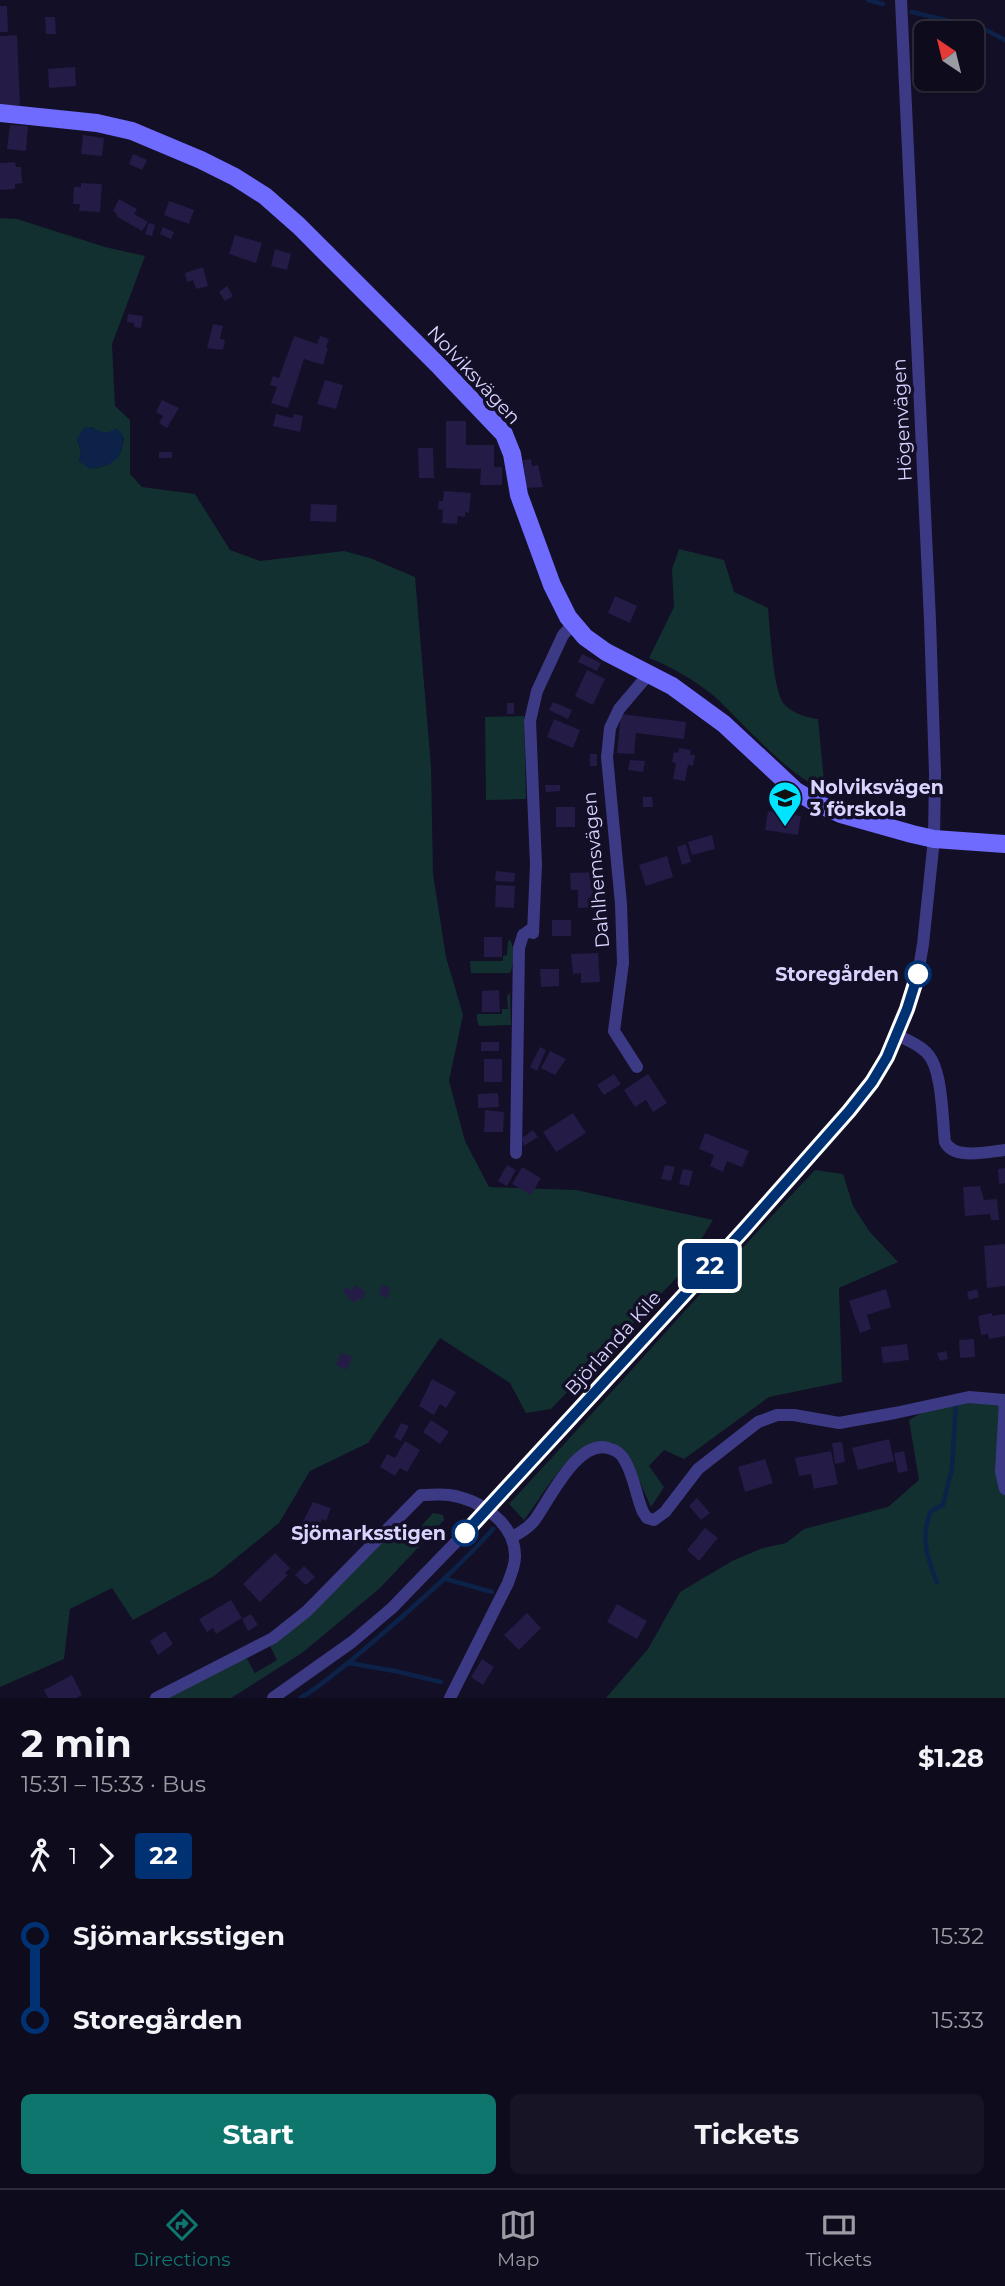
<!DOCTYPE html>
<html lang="en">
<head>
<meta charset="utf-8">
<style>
	:root { --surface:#0e0b1c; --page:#171425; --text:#f1f3f6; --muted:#9b9ba3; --line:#2e2b3b; --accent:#0f766e }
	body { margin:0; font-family:Montserrat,sans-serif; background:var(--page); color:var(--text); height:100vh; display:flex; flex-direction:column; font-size:26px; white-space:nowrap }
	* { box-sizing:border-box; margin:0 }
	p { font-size:23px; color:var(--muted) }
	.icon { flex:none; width:38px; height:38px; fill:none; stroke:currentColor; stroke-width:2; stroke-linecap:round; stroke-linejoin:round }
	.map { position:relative; height:1698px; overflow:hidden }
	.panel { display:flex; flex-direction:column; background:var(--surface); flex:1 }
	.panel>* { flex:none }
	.badge { padding:0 14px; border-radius:5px; font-size:24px; line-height:46px }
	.needle { width:46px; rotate:325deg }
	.buttons { position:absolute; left:914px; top:21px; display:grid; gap:14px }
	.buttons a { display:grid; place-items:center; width:70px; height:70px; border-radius:10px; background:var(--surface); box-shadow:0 2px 5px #0004,0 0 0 2px var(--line); font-size:35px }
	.map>.badge { position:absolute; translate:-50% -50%; box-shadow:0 0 0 4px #fff }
	.legs { display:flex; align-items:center; gap:10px; height:77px; padding:0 21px; font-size:23px }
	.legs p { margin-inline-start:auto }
	.headline { display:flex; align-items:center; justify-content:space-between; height:119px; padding:0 21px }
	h1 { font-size:38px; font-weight:700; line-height:52px }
	.button { display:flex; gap:14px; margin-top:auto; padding:14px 21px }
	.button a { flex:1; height:80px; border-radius:10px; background:var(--accent); color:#fff; font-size:28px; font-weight:700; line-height:80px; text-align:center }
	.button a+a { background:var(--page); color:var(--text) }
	ul { padding:0 21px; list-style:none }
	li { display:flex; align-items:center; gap:24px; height:84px; font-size:26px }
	li i { display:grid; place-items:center; width:10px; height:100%; margin:0 9px; background:currentColor }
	li i::after { content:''; width:18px; height:18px; margin:-9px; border:5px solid; border-radius:50%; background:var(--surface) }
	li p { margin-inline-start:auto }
	li:first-child i { background:linear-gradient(#0000 50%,currentColor 0) }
	li:last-child i { background:linear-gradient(currentColor 50%,#0000 0) }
	.menu { display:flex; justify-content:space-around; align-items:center; height:98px; border-top:2px solid var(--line); background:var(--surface); font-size:19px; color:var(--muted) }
	.menu a { display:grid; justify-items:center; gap:4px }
	.menu .active { color:var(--accent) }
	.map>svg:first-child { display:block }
</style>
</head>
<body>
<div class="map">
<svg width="1005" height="1698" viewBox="0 0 1005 1698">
	<rect width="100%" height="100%" fill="#130f26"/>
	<g fill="#12302f" fill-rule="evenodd">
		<path d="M0,218L17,219L105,247L145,256L112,344L115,406L130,420V474L142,487L195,494L230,550L260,561L344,551L370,558L415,577L431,766L433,874L446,957L463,1015L449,1081L465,1141L489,1187L576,1190L713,1220L681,1273L551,1409L526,1413L510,1383L440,1338L368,1443L310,1471L279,1523L214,1576L133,1620L112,1588L70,1609L64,1659L0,1687ZM91,427C102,434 113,433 124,438L121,451L108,465L96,468L79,461L81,452L77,439Z"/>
		<path d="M679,549L724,560L734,592L768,608C770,628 773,691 784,704C793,714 806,717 818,719L824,781L834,790C804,795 738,717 714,696C694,680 672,667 649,658L674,607L672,569Z"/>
		<path d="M524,716L526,799L486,800L485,717Z"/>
		<path d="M510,940C515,947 514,965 510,973H471L470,961H503V956L507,955L508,941Z"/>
		<path d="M510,993L511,1025L479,1026L477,1020V1014H502V1009H508L507,996Z"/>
		<path d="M815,1170L843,1174L853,1206L869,1231L898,1262L839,1288L842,1382L769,1397L684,1459L664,1450L649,1466L664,1487L651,1507L629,1458L613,1443C606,1443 597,1443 591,1445C560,1459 544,1495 524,1520L509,1504C612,1393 711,1280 815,1170Z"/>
		<path d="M1005,1401V1698H606L648,1649L680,1592L732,1561L763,1548L786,1543L804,1529L888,1507L919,1480L909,1420L929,1408L957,1403Z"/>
		<path d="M433,1513L443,1515L444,1520L380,1588L302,1653L231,1698H167L246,1657L255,1673L277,1660L269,1644L392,1533L408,1541Z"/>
	</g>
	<path fill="#0c2248" d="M84,427C97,427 104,438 116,428C127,435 122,446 119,457L108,465L90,469L79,461L81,452L77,439Z"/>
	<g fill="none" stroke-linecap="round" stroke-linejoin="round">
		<g stroke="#0c2248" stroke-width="4.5">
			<path d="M868,0L883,4"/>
			<path d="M912,12L986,30L1005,40"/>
			<path d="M446,1579L492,1592"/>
			<path d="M937,1582C927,1558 920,1536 931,1511L943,1505L952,1468L956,1404"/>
			<path d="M349,1663L395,1671L441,1682"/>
			<path d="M301,1698C335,1676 364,1649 395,1623C429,1593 463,1563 493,1529"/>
		</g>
	</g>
	<g fill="#241b47">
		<path d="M0,6H7L8,32H0Z"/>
		<path d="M45,17H55L56,34H46Z"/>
		<path d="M17,35L20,105L0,106V36Z"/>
		<path d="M75,67L76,86L49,88L48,69Z"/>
		<path d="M10,125L28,126L26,151L7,149Z"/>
		<path d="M83,135L104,138L102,156L81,154Z"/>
		<path d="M133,154L147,160L142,170L129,164Z"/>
		<path d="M15,162L16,167H21L22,183L15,184V189L0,190V163Z"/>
		<path d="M81,183L102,184L100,212L79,211L80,204H73L74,187H81Z"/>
		<path d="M119,199L137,209L134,214L148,222L142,231L116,216L117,214L113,211Z"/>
		<path d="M169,201L194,210L189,224L164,215Z"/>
		<path d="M149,223L155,225L152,236L145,234Z"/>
		<path d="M163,227L174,232L171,239L160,234Z"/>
		<path d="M235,235L262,243L256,263L229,254Z"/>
		<path d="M275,249L291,254L287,270L271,266Z"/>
		<path d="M203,267L208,286L196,289L193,280L187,282L185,273Z"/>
		<path d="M227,286L233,296L225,301L219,292Z"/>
		<path d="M128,314L143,316L141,328L134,327V323L127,322Z"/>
		<path d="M213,324L223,326L220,339L225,340L223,350L207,348Z"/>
		<path d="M294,336L317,344L320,336L329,339L326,347L328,348L323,365L304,359L288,408L271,403L277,387L270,385L273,376L279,378Z"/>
		<path d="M325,380L343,385L336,409L317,404Z"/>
		<path d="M162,400L179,408L167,428L159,423L163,416L156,412Z"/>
		<path d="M276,414L293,418L294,414L303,416L300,432L273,426Z"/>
		<path d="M446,421H466V445H494V467H502V485H480L481,469L446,468Z"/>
		<path d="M418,448H433L434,478H419Z"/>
		<rect x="159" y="452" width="13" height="6"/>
		<path d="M531,459L532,466L538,465L543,487L526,488L523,460Z"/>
		<path d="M444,491L471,493L469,513L465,512V517L458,516L457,524L442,523L443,510L438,509L439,501H443Z"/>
		<path d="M311,504L337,505L336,522L310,521Z"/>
		<path d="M615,596L637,606L630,623L608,613Z"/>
		<path d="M582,654L601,663L597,671L578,662Z"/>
		<path d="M587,670L605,679L593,705L575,696Z"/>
		<path d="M553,702L572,710L568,719L549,710Z"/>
		<rect x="507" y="703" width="7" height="11"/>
		<path d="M621,714L686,722L684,739L636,733L634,754L617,753Z"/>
		<path d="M554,719L580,730L573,748L547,737Z"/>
		<path d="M679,748L691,750L690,755H695L693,766L688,765L685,781L673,779L676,763L672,762L674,752L678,753Z"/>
		<rect x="590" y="754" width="7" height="12"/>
		<path d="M630,760L645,761L643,772L628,770Z"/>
		<path d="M545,785H560V791L546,792Z"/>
		<path d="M643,797H652L653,807H643Z"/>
		<path d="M776,806L795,809L794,815L801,816L798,835L765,830L768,811L775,812Z"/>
		<rect x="556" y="807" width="19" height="20"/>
		<path d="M712,835L715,849L692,855L688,842Z"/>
		<path d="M686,844L691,862L682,865L677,847Z"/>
		<path d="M667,856L673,877L646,886L639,865Z"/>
		<path d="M496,871L515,873L514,882L495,881Z"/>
		<path d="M597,872L598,907L578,908V890H571L570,873Z"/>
		<path d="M496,885L515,886L514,908L495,907Z"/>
		<rect x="552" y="920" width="19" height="16"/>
		<rect x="484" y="937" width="18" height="20"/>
		<path d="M598,953L600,982L581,983V973L573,974L571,954Z"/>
		<path d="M540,969H559V986L541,987Z"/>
		<path d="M499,990L500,1012H482V991Z"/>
		<rect x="481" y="1042" width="18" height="9"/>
		<path d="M540,1047L546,1050L537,1071L530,1067Z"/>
		<path d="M550,1051L566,1059L555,1075L541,1068Z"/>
		<rect x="484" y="1059" width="18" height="23"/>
		<path d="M614,1074L621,1084L604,1095L597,1085Z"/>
		<path d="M648,1074L667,1103L653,1112L646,1100L635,1107L624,1090Z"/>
		<path d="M498,1093L499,1107L478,1108V1094Z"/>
		<path d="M485,1110L504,1112L503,1132H484Z"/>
		<path d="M573,1113L586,1133L556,1152L543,1132Z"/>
		<path d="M533,1130L538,1137L524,1146L522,1138Z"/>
		<path d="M705,1133L749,1151L742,1167L727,1161L723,1172L710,1166L714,1155L699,1149Z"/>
		<path d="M507,1165L516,1170L507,1186L498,1181Z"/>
		<path d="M665,1165L675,1167L671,1181L661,1179Z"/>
		<path d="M522,1167L541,1178L531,1195L512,1184Z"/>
		<path d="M1005,1168V1183L999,1184L998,1169Z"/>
		<path d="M683,1169L693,1171L689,1186L679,1184Z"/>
		<path d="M980,1186L984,1200L997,1199L999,1220H991L990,1214L965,1216L963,1187Z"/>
		<path d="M1005,1244V1286L987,1288L984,1246Z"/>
		<path d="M355,1285L366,1292L362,1300L358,1298L355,1303L347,1298L349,1296L343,1292L346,1287L352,1290Z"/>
		<path d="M382,1285L390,1288L387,1298L379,1295Z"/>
		<path d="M886,1289L891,1307L867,1315L871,1329L860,1333L849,1301Z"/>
		<path d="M977,1289L979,1297L969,1300L967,1292Z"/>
		<path d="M992,1313V1316L1005,1314V1336L989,1339L988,1334L981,1335L978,1316Z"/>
		<path d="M974,1339L975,1357L960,1358L959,1340Z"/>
		<path d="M907,1344L909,1360L883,1363L881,1347Z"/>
		<path d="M946,1351L948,1359L940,1361L937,1353Z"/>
		<path d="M341,1353L352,1357L347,1370L336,1365Z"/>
		<path d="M432,1379L456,1392L446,1408L440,1404L434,1415L419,1406Z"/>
		<path d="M431,1420L449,1432L440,1444L423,1432Z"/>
		<path d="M401,1423L409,1426L401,1441L394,1437Z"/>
		<path d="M889,1439L894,1461L858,1470L852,1448Z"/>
		<path d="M405,1441L420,1450L407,1472L400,1468L395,1476L380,1467L387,1454L395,1458Z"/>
		<path d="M842,1442L845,1462L835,1464L832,1443Z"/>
		<path d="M831,1451L838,1484L814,1489L811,1474L799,1476L795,1458Z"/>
		<path d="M904,1451L908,1471L898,1473L894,1453Z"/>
		<path d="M765,1459L773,1483L745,1492L738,1467Z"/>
		<path d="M697,1498L710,1513L701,1520L689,1506Z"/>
		<path d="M313,1502L331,1508L326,1521L322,1519L318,1530L313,1529L309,1536L299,1529Z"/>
		<path d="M364,1521L371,1528L355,1545L348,1538Z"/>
		<path d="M705,1528L718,1538L699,1561L687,1550Z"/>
		<path d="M275,1553L290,1568L285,1573L288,1575L260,1602L243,1584Z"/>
		<path d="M304,1566L315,1577L306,1585L295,1575Z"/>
		<path d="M231,1600L242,1618L216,1634L213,1628L207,1632L199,1619Z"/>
		<path d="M617,1604L647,1621L637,1639L607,1622Z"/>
		<path d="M527,1613L541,1628L519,1650L504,1635Z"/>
		<path d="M251,1614L258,1625L248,1631L242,1619Z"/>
		<path d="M165,1631L173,1644L158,1655L150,1641Z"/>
		<path d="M482,1659L494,1667L483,1685L471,1677Z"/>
		<path d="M72,1675L82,1695L76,1698H48L44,1690Z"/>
	</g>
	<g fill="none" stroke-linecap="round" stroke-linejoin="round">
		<g stroke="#3d3a85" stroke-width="12">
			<path d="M533,933L536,865L530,721L537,691L563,635L573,624"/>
			<path d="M897,1035C907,1040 918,1044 926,1052C943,1068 942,1118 945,1142C954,1160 987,1152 1005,1150"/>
			<path d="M637,1067L614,1031L623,963L621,904L607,757L610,728L619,709L648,675"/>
			<path d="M516,1153L519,948L523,935L533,928"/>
			<path d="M1005,1400L1001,1472L1005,1489"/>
			<path d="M512,1537C520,1533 528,1528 534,1521C549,1501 577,1439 608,1448C616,1450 621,1453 625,1461C634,1476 636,1496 643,1512L647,1518L654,1520L665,1512L698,1469L758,1422L777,1415H794L839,1423L895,1413L969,1397L1005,1400"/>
			<path d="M156,1698L273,1638L307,1611L421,1495C430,1495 440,1494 449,1495C479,1499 516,1523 515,1557C515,1566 511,1574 508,1583L450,1698"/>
			<path d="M273,1698L352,1642L392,1608L488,1509L742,1231L849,1111L872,1082L887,1057L907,1009L918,974L923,944L934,839L935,774L930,620L901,0"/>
		</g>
		<path stroke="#6f6bff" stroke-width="18" d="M0,113L97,123L132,131L201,160L235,177L265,196L299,226L440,367L504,434L512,454L519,495L552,585L568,617L585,637L606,652L672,686L724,724L796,791L816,803L841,814L912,834L934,839L1005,844"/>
	</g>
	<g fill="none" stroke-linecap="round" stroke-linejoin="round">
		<g stroke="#fff" stroke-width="16">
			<path id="line-1" d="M465,1533L743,1231L849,1111L872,1082L887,1057L907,1009L918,974"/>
		</g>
		<use href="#line-1" stroke="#003273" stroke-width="10"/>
	</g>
	<defs>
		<g id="school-pin" transform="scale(1.75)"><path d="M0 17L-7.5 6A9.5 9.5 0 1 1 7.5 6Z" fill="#00e5ff" stroke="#130f26"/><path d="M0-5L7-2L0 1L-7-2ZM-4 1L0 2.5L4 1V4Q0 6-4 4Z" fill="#111"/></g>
	</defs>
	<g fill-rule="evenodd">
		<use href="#school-pin" x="785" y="798"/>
	</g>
	<g fill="#fff" stroke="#003273" stroke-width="3.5">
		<circle cx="918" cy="974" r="12"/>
		<circle cx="465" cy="1533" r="12"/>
	</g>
	<g text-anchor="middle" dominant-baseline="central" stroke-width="7" stroke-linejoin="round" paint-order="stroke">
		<g font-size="19" fill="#d9d4ff" stroke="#130f26">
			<text transform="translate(474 375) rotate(47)">Nolviksvägen</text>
			<text transform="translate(902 420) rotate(-93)">Högenvägen</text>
			<text transform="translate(596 870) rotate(-95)">Dahlhemsvägen</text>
			<text transform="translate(613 1343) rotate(-48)">Björlanda Kile</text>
		</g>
		<g font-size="19" font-weight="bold" fill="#d9d4ff" stroke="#130f26" text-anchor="start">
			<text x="810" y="787">Nolviksvägen<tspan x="810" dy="22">3 förskola</tspan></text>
		</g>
		<g font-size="19" font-weight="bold" fill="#d9d4ff" stroke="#130f26" text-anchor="end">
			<text x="899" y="974">Storegården</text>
			<text x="446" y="1533">Sjömarksstigen</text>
		</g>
	</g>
</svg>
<div class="buttons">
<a><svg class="needle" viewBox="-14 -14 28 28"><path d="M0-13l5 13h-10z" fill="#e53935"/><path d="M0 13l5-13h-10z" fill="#9b9ba3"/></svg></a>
</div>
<b class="badge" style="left:710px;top:1266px;background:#003273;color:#fff">22</b>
</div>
<section class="panel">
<div class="headline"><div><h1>2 min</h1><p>15:31 – 15:33 · Bus</p></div><b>$1.28</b></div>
<div class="legs"><svg class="icon" aria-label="walk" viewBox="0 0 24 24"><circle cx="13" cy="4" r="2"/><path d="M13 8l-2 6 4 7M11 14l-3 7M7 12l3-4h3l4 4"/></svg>1<svg class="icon" aria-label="forward" viewBox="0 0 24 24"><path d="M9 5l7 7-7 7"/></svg><b class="badge" style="background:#003273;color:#fff">22</b></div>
<ul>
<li><i style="color:#003273"></i><b>Sjömarksstigen</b><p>15:32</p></li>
<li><i style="color:#003273"></i><b>Storegården</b><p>15:33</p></li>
</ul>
<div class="button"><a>Start</a><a>Tickets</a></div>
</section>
<nav class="menu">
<a class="active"><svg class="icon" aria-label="directions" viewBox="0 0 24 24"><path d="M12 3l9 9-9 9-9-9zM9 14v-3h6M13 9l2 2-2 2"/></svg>Directions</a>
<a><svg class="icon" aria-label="map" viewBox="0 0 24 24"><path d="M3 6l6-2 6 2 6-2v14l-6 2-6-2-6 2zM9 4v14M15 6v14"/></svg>Map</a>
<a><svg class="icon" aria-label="tickets" viewBox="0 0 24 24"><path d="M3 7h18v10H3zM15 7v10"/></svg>Tickets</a>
</nav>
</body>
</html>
